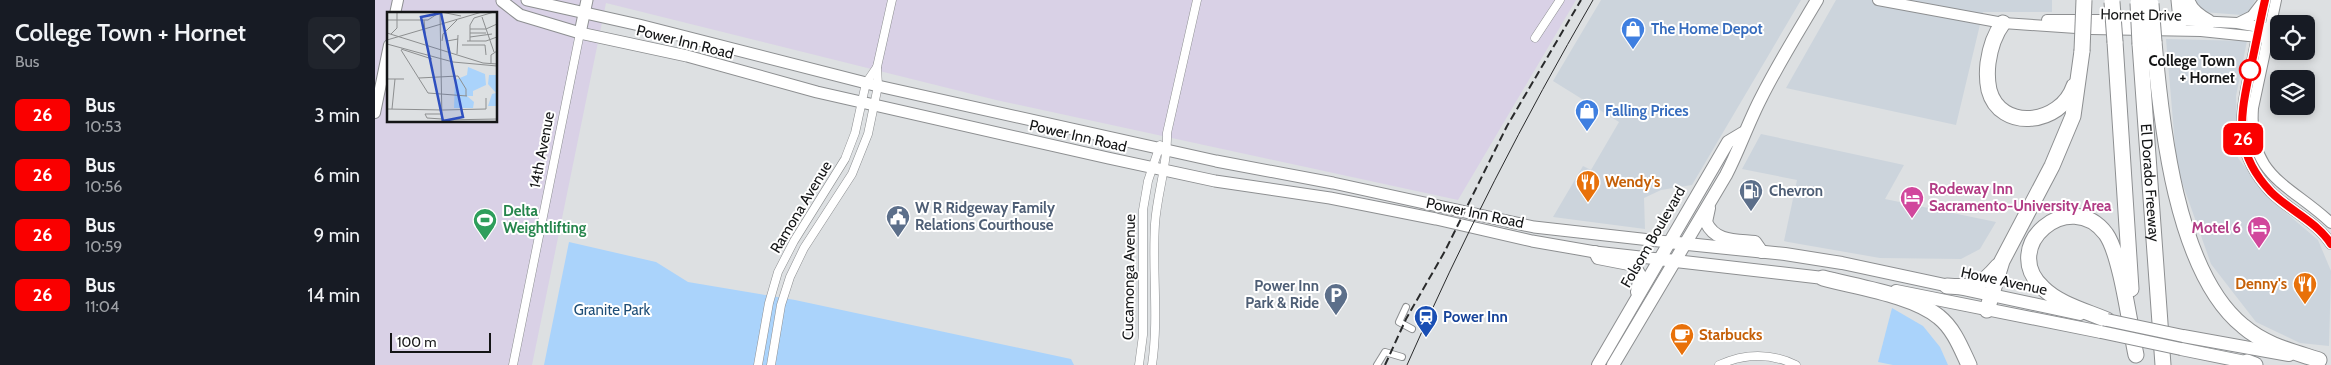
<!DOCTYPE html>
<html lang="en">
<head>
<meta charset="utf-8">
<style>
	:root { --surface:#171b24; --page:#20242c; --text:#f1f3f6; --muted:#9ea1a6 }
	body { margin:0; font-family:Cabin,sans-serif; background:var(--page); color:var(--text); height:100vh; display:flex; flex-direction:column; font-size:19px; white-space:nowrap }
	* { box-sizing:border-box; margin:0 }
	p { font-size:16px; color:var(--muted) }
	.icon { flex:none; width:28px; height:28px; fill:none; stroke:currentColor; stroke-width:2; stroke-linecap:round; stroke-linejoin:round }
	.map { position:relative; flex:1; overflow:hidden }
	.sheet { display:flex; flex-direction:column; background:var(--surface); width:375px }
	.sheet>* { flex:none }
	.badge { padding:0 10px; border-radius:8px; font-size:18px; line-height:32px }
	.controls { position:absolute; left:1895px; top:15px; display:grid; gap:10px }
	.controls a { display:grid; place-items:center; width:45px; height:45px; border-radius:8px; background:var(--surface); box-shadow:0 2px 8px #0003; font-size:25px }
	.scale { position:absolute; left:15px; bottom:12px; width:101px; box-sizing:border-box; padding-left:5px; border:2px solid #141516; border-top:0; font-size:14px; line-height:18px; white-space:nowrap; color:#141516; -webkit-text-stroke:4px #fff; paint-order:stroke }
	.map>.badge { position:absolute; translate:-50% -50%; box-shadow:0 0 0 2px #fff }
	.round { display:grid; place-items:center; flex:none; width:52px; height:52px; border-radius:8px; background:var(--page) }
	.overview { display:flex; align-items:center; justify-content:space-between; height:85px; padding:0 15px }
	h1 { font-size:24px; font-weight:600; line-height:38px }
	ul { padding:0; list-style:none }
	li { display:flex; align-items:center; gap:15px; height:60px; padding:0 15px }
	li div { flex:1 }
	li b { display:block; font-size:19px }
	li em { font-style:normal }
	li .badge { min-width:55px; font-weight:700; text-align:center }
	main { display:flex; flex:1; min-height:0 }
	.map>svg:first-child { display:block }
</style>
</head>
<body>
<main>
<section class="sheet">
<div class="overview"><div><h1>College Town + Hornet</h1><p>Bus</p></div><a class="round"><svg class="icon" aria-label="heart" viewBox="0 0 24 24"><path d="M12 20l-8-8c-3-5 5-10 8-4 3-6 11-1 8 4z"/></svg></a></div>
<ul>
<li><span class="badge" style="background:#fa0000;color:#fff">26</span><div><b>Bus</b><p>10:53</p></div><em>3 min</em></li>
<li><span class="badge" style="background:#fa0000;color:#fff">26</span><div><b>Bus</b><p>10:56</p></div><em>6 min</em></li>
<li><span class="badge" style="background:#fa0000;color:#fff">26</span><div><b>Bus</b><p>10:59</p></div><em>9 min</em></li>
<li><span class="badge" style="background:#fa0000;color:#fff">26</span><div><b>Bus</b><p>11:04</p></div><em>14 min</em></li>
</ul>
</section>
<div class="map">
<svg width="1956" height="365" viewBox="0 0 1956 365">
	<rect width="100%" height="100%" fill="#dde0e2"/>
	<g fill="#ccd4dc">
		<path d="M1226,0H1426L1317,185L1286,190L1269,198L1270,229L1178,217L1208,166L1216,170L1244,122L1178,81Z"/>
		<path d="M1461,0H1677V12H1608L1581,125L1411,88Z"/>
		<path d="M1819,0H1880L1874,12L1867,15L1828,12L1820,4Z"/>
		<path d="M1791,39L1872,41L1861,96L1863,158L1895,199L1943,240L1956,271L1954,346L1925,343L1881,322L1836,264L1802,168Z"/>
		<path d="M1386,134L1529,165L1510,199L1621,222L1605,249L1586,259L1505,258L1413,242L1409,241L1422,180L1367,169Z"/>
	</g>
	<path fill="#d9d1e6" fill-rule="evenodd" d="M0,0H1201L1083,200L621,100L231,3L157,365H0ZM14,14H121V121H14Z"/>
	<g fill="#aad3fb">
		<path d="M194,242L281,262L313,282L420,300L696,359L699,365H169Z"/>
		<path d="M1517,308L1548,326L1565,347L1573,365H1518L1503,362Z"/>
	</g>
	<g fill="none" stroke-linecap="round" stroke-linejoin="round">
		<g stroke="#8d8f91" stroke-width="8">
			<g id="pedestrian">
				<path d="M1031,307L1024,322L1037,329"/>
				<path d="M1002,365L1010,352L1027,357"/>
			</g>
		</g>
		<g stroke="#8d8f91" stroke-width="9">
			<g id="minor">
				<path d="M1160,38L1185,0"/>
				<path d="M138,365L205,33"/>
				<path d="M383,365L394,303L403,272L419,241L470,159L480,133L491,83L502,67"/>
				<path d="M396,365L406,305L415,277L429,248L477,174L493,134L503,86L502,67L517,0"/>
				<path d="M764,365L768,335V210L773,181L785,145"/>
				<path d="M777,365C784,318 777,271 780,224C782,193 793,164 792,133L822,0"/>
				<path d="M1344,365C1370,353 1396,353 1421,365"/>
			</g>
		</g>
		<g stroke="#8d8f91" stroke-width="12">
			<g id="tertiary">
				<path d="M1503,0L1628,23L1716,29L1826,31L1893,38"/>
				<path d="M1890,0C1884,25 1880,50 1874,75C1864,122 1860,154 1896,192C1915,211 1941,221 1956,244"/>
				<path d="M1901,0L1878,108C1873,178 1915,184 1956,223"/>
				<path d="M20,14L23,0"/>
				<path d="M1672,20H1770"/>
				<path d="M1800,20L1862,23L1895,29"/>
				<path d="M1863,23L1877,16L1887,3"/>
				<path d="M0,113L14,45"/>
			</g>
		</g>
		<g stroke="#8d8f91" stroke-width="13">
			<g id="secondary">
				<path d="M152,0L264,25L503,86L841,161L958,183L1159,227L1293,242"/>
				<path d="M127,1L145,15L205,33L312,56L442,92L733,158L840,181L955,198L1061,219L1157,241L1220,252L1283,259"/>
				<path d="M205,33L212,0"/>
			</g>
		</g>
		<g stroke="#8d8f91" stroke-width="14">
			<g id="primary">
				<path d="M1334,208L1331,222C1340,242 1360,240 1380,242L1387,252"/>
				<path d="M1293,242L1410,254L1467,263L1705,314"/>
				<path d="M1220,252L1223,258L1259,265L1265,275L1262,292"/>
				<path d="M1283,259L1457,279"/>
				<path d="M1521,291L1726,332"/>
				<path d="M1808,336L1914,355"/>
				<path d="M1806,349L1880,364"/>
				<path d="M1223,365L1353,142L1368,133"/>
				<path d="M1238,365L1351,175C1364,150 1373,123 1386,98C1403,64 1423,32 1442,0"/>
			</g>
		</g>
		<g stroke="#8d8f91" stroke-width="17">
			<g id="motorway">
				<path d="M1812,0C1814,10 1824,17 1833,22"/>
				<path d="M1628,23C1619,35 1615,48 1613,63C1612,72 1612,81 1614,90C1625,132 1686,125 1699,86"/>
				<path d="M1775,29L1781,25L1806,20L1804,0"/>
				<path d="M1740,42L1756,289"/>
				<path d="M1779,42C1786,122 1801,272 1868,326C1890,345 1916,351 1944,360"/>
				<path id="s1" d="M1765,44L1788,365"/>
				<path d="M1448,278C1481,287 1538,295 1564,317C1579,329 1586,348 1594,365"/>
				<path d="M1572,286C1599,288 1605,287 1623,266"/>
				<path d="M1612,310L1627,261L1677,166L1698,116L1707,51"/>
				<path d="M1732,320C1711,311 1684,304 1668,288C1623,246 1695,186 1731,234C1746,255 1755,327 1761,355"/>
				<path d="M1872,362L1880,365"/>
			</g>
		</g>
		<use href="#pedestrian" stroke="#fff" stroke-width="6"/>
		<use href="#minor" stroke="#fff" stroke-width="8"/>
		<use href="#tertiary" stroke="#fff" stroke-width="10"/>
		<use href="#secondary" stroke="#fff" stroke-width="11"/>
		<use href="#primary" stroke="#fff" stroke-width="12"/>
		<use href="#motorway" stroke="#fff" stroke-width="15"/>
		<path stroke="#292a2b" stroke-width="1" d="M1032,365C1087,240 1149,119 1218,0"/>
		<path stroke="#292a2b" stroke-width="2" stroke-dasharray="8 4" stroke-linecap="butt" d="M1010,365L1031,319L1070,251L1132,126L1206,0"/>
		<g stroke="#8d8f91" stroke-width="14" stroke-linecap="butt">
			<g id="primary-bridge">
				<path d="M1732,320L1808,336"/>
				<path d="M1726,332L1806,349"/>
			</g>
		</g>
		<g stroke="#8d8f91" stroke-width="17" stroke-linecap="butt">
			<g id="motorway-bridge">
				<path d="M1737,2L1740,42"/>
				<path d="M1763,3L1765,44"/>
				<path d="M1776,4L1779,42"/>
				<path d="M1707,51L1709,0"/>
			</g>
		</g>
		<use href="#primary-bridge" stroke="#fff" stroke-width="12"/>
		<use href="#motorway-bridge" stroke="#fff" stroke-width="15"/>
	</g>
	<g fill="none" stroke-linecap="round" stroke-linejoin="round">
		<g stroke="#fff" stroke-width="11">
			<path id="line" d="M1890,0C1884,25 1880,50 1874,75C1864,122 1860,154 1896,192C1915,211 1941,221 1956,244"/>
		</g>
		<use href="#line" stroke="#fa0000" stroke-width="8"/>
	</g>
	<defs>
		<g id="shop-pin" transform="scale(1.25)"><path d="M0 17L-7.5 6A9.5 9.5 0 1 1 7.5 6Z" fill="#3f7fe0" stroke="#fff"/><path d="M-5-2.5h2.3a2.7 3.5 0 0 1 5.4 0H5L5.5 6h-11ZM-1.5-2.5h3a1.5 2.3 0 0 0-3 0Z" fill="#fff"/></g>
		<g id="restaurant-pin" transform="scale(1.25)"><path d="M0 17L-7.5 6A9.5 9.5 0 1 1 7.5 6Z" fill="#e8710a" stroke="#fff"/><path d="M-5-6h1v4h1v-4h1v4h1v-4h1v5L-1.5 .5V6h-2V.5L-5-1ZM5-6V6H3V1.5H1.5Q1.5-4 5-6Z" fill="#fff"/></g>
		<g id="fuel-pin" transform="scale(1.25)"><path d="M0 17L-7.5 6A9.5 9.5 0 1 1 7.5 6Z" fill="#5c6f8a" stroke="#fff"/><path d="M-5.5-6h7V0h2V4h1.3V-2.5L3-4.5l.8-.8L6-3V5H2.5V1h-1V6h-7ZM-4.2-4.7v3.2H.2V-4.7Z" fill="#fff"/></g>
		<g id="hotel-pin" transform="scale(1.25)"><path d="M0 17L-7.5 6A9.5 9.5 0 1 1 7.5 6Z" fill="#d1479c" stroke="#fff"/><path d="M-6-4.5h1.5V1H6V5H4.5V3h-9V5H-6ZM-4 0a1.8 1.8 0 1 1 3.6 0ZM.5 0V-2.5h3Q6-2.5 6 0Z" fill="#fff"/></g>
		<g id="civic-pin" transform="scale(1.25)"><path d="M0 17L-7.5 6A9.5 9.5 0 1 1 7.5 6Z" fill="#5c6f8a" stroke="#fff"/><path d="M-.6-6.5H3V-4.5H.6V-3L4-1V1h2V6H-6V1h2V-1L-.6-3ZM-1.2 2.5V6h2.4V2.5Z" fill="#fff"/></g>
		<g id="stadium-pin" transform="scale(1.25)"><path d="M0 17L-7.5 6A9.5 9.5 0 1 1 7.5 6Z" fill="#2e9e5b" stroke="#fff"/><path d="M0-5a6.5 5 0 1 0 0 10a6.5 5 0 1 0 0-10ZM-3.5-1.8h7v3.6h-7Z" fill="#fff"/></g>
		<g id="parking-pin" transform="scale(1.25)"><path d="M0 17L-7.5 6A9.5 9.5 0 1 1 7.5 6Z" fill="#5c6f8a" stroke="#fff"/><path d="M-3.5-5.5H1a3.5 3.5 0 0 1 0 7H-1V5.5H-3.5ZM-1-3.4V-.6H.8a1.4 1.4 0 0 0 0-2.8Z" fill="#fff"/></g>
		<g id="station-pin" transform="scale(1.25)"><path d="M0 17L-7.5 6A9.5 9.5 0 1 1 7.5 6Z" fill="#1a4fb4" stroke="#fff"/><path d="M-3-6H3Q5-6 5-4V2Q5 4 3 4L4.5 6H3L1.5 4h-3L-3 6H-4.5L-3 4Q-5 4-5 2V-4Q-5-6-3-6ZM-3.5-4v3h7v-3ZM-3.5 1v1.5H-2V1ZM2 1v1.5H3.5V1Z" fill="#fff"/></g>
		<g id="cafe-pin" transform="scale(1.25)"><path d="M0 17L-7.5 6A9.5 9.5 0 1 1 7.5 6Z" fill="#e8710a" stroke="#fff"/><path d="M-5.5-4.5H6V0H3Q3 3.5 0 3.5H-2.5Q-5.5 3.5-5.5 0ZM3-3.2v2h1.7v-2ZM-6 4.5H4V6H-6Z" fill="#fff"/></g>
	</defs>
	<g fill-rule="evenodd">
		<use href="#shop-pin" x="1258" y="29"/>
		<use href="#shop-pin" x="1212" y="111"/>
		<use href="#restaurant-pin" x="1213" y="182"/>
		<use href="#fuel-pin" x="1376" y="191"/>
		<use href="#hotel-pin" x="1537" y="198"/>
		<use href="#civic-pin" x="523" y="217"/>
		<use href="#stadium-pin" x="110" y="220"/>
		<use href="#hotel-pin" x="1884" y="228"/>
		<use href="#restaurant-pin" x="1930" y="284"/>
		<use href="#parking-pin" x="961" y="295"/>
		<use href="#station-pin" x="1051" y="317"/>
		<use href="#cafe-pin" x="1307" y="335"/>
	</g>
	<circle fill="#fff" stroke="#fa0000" stroke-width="2.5" cx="1875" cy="70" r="10"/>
	<g text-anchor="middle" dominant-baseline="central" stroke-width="4" stroke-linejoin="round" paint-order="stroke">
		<g font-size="15" fill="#141516" stroke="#fff">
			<text transform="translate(1766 15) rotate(1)">Hornet Drive</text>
			<text transform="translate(310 42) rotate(14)">Power Inn Road</text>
			<text transform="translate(703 136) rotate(13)">Power Inn Road</text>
			<text transform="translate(167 150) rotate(-79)">14th Avenue</text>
			<text stroke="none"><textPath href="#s1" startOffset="139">El Dorado Freeway</textPath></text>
			<text transform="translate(426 207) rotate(-59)">Ramona Avenue</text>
			<text transform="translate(1100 213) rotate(12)">Power Inn Road</text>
			<text transform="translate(1278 237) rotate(-60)">Folsom Boulevard</text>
			<text transform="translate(754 277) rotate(-89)">Cucamonga Avenue</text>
			<text transform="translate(1629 281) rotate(12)">Howe Avenue</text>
		</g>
		<g font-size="15" font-weight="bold" fill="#366cbe" stroke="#fff" text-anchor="start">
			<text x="1276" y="29">The Home Depot</text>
			<text x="1230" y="111">Falling Prices</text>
		</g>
		<g font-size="15" font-weight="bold" fill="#141516" stroke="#fff" text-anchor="end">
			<text x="1860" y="61">College Town<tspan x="1860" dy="17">+ Hornet</tspan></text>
		</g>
		<g font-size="15" font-weight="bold" fill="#c56008" stroke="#fff" text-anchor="start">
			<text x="1230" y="182">Wendy's</text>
			<text x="1912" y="284" text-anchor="end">Denny's</text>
			<text x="1324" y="335">Starbucks</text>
		</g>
		<g font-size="15" font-weight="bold" fill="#b23c85" stroke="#fff" text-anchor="start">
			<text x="1554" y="189">Rodeway Inn<tspan x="1554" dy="17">Sacramento-University Area</tspan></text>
			<text x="1866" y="228" text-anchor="end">Motel 6</text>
		</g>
		<g font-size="15" font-weight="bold" fill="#4e5e75" stroke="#fff" text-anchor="start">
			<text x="1394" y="191">Chevron</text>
			<text x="540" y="208">W R Ridgeway Family<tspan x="540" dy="17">Relations Courthouse</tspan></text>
			<text x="944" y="286" text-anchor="end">Power Inn<tspan x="944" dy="17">Park &amp; Ride</tspan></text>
		</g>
		<g font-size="15" font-weight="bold" fill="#27864d" stroke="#fff" text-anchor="start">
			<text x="128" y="211">Delta<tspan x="128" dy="17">Weightlifting</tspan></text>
		</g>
		<g font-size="15" fill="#1f4f78" stroke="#fff">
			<text x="237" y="310">Granite Park</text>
		</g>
		<g font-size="15" font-weight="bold" fill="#164399" stroke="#fff" text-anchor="start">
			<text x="1068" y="317">Power Inn</text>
		</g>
	</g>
	<g transform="translate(12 12)">
		<rect width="110" height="110" fill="#dde0e2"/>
		<path d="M81,55L98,62L99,73L86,79V84H80L87,90L86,96H67L68,68L80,63ZM102,63H110V94H101L105,82L109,81L101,72Z" fill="#aad3fb"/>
		<path fill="none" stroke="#8d8f90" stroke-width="1" d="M54,0L74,4M53,1L55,110M95,5L107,40M0,8H41L53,0M37,8L39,32M83,17H99L110,12M0,21L96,51L110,52M83,21H99M4,22L10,16V0M83,25L105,22M0,28L95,0M55,29L56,22L70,8M80,29H99L110,25M83,29V13L87,6L107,0M0,32L66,50L110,54M75,33H98L99,43M14,37L45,47M14,38L41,81L80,84M63,40L60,29L71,27M70,42L71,23M104,51V43L110,39M32,66L71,64L79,77V84M0,67H17M0,97L56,98M5,97L8,67M56,98L99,97V86M55,107L40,106L38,102H55M55,108L110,107"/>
		<path fill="#2e4fbf" fill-opacity="0.15" stroke="#2e4fbf" stroke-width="2.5" d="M54,1L76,105L56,109L34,5Z"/>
		<rect width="110" height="110" fill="none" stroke="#141516" stroke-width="2.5"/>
	</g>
</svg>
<div class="controls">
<a><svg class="icon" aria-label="locate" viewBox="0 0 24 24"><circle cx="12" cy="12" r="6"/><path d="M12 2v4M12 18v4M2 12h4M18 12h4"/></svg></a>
<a><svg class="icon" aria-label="layers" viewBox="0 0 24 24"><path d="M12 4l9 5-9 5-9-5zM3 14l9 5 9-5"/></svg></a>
</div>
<div class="scale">100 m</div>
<b class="badge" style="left:1868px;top:139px;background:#fa0000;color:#fff">26</b>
</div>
</main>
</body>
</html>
